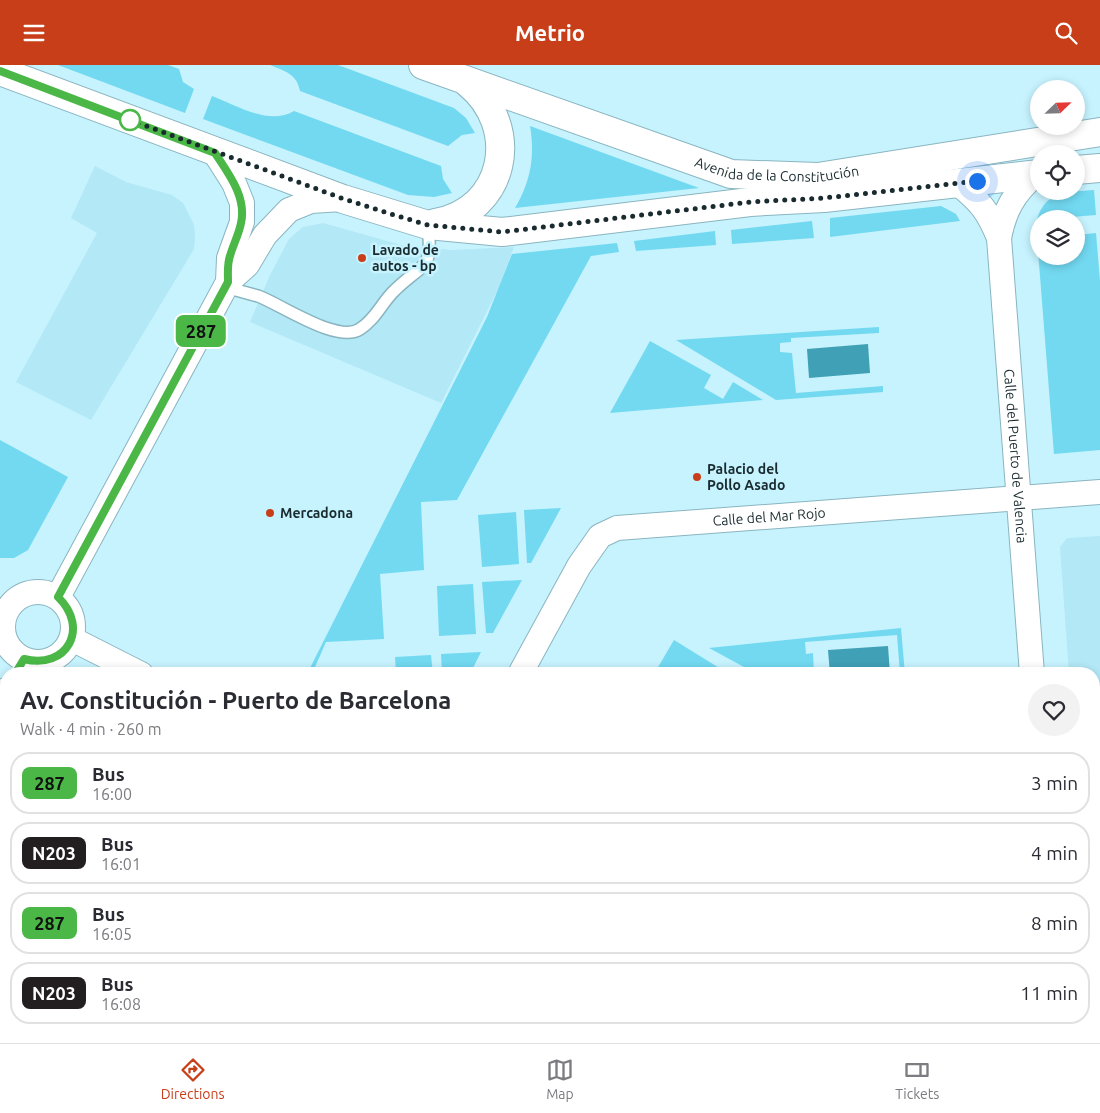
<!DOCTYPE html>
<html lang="en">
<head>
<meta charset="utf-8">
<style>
	:root { --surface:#fff; --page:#f2f2f3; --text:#2b2b33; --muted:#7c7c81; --line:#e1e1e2; --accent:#c83e19 }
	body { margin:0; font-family:Ubuntu,sans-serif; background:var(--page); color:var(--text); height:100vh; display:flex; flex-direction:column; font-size:19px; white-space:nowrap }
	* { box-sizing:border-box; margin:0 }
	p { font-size:16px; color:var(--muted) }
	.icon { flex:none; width:28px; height:28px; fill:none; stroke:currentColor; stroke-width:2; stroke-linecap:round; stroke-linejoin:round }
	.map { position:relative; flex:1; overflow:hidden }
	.sheet { position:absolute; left:0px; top:602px; width:1100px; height:376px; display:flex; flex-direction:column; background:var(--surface); border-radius:20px 20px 0 0; box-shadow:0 2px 8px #0003 }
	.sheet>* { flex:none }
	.badge { padding:0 10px; border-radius:8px; font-size:18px; line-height:32px }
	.needle { width:32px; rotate:67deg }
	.buttons { position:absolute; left:1030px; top:15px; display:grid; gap:10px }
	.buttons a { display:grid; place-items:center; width:55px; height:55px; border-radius:50%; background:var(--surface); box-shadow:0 2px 8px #0003; font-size:25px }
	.you { position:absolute; width:25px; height:25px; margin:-12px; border:4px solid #fff; border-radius:50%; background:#1a73e8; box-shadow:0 0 0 8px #1a73e833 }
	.map>.badge { position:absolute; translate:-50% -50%; box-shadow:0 0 0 2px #fff }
	.round { display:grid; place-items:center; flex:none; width:52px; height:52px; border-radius:26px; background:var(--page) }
	.head { display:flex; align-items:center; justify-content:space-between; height:85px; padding:0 20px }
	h1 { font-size:24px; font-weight:700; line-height:38px }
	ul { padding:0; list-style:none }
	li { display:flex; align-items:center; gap:15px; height:62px; margin:0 10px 8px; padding:0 10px; border:2px solid var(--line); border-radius:20px }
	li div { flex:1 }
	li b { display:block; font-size:19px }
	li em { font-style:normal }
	li .badge { min-width:55px; font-weight:700; text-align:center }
	header { display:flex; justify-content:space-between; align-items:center; height:65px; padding:0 20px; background:var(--accent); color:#fff; font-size:22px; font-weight:700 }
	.tab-bar { display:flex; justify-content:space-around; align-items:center; height:70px; border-top:1px solid var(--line); background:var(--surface); font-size:14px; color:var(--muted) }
	.tab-bar a { display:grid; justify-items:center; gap:2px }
	.tab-bar .active { color:var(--accent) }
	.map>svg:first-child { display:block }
</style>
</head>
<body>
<header><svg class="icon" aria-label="menu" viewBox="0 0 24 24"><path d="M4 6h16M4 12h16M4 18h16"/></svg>Metrio<svg class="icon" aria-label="search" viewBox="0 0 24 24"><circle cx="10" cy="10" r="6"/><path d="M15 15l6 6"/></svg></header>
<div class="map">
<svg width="1100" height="978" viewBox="0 0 1100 978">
	<rect width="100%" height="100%" fill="#c6f3fe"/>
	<g fill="#b3e8f6">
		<path d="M95,101L126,117L172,130L183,138L194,160L195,173L194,184L91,355L16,317L97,168L71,153Z"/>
		<path d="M323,158L405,181L452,185L514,182L499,222L441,338L250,257L270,210L289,174L303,162Z"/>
		<path d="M1100,471V947L1095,948L1094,609H1069L1060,482L1067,473Z"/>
	</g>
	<g fill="#72d9f1">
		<path d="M58,0H168L179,4L183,17L194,24L185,48Z"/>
		<path d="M270,0H338L454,43L466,53L475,68L462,70L448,81L300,26C297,9 285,6 270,0Z"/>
		<path d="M212,31C236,40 269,61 294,46L441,101L443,114L452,128L434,132L408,130L203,54Z"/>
		<path d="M530,61L699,123L515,143C531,116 535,91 530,61Z"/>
		<path d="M1094,125L1096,150L1037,155C1044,126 1069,127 1094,125Z"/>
		<path d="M941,141L956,149L960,156L830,172V153Z"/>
		<path d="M812,156L814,173L732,179L731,165Z"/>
		<path d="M715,166L716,180L636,186L634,176Z"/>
		<path d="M1096,168L1100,216V385L1054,389L1037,173L1039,191H1076V170Z"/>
		<path d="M617,178L619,187L591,191L457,435L421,437L424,505L380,509L384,574L326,577L312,609H307L487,252L512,189Z"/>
		<path d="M879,262V268L791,273V277L780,278V287L792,288L796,328L883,321V327L776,335L676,275Z"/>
		<path d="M650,276L711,310L704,323L723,334L733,317L763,335L610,348Z"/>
		<path d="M0,375L68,412L28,485L14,493H0Z"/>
		<path d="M561,443L531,498H527L524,445Z"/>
		<path d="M516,447L519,499L482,502L478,450Z"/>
		<path d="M522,515L493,568H486L482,517Z"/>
		<path d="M473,519L476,569L439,571L437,521Z"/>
		<path d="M901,563L905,609H900L897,570L805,577L806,589L813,588L814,609H757L709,583Z"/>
		<path d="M674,575L729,609H654Z"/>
		<path d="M481,587L470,609H442L441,589Z"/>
		<path d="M431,590L433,609H396L395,592Z"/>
		<path d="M1094,637H1100V767L1094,768Z"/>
		<path d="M0,880L6,883V972H144V978H0Z"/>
		<path d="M302,972H740L744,978H299Z"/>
		<path d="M801,973H839L833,978H808Z"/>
		<path d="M882,973L972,972V973C964,978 897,978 882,978Z"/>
	</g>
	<g fill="#3fa0b6">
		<path d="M868,279L870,308L809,313L807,284Z"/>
		<path d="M888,581L890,609H830L828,585Z"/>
	</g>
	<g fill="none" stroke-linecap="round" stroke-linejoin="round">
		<g stroke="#8ab5c0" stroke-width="14">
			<g id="service">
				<path d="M225,222C236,225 247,228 258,231C282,240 338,279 360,264C376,254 382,237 395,225C424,197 433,206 428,160"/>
				<path d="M386,978L389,972"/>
			</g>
		</g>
		<g stroke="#8ab5c0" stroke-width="20">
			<g id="pedestrian">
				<path d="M0,940L6,943"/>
				<path d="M60,972L70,978"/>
			</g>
		</g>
		<g stroke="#8ab5c0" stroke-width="26">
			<g id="minor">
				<path d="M215,88L234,118L242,138V157L229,193L228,217"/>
				<path id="s1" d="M957,118C980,136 988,146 999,173L1032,609"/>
				<path d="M999,173C1004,146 1014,128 1035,110"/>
				<circle cx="38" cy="562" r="35"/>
				<path d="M58,532L228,217L247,200L265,170L289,145L311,136L342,134"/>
				<path d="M72,574L141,609"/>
				<path id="s2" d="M520,609L579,501L600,471L617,463L1100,427"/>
				<path d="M0,636L6,625"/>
				<path d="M1094,967L1100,966"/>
				<path d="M788,972L791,978"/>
				<path d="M853,978L857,972"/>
				<path d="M985,978L1020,972"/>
			</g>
		</g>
		<g stroke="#8ab5c0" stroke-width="30">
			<g id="tertiary">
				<path id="s3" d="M423,0L731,109L818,112L1100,67"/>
				<path d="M0,6L343,134L428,160L502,167L750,137L824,133L1039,109"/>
				<path d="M1076,105L1100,103"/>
				<path d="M435,158C506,146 522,62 468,18"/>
			</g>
		</g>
		<use href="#service" stroke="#fff" stroke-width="11"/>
		<use href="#pedestrian" stroke="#fff" stroke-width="18"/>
		<use href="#minor" stroke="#fff" stroke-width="24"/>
		<use href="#tertiary" stroke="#fff" stroke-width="28"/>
	</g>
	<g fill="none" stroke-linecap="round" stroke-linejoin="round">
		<g stroke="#fff" stroke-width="11">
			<path id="line" d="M0,6L215,88C228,108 247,132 241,158C239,169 233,180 230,191C227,199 228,209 228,217L58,532C90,563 67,605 24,594L15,609"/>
		</g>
		<use href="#line" stroke="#4ab747" stroke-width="8"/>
		<path stroke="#192b2f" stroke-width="5" stroke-dasharray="0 9" d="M130,55L344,134L394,150L428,160L502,167L750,137L824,133L977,116"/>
	</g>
	<circle fill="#fff" stroke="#4ab747" stroke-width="2.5" cx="130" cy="55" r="10"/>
	<g fill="#c83e19" stroke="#c6f3fe" stroke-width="2">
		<circle cx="362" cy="193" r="5"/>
		<circle cx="697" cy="412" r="5"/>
		<circle cx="270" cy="448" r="5"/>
	</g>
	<g text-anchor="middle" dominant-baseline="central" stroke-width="5" stroke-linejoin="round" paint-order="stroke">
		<g font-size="14" fill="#192b2f" stroke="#c6f3fe">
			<text stroke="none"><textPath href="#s3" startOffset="372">Avenida de la Constitución</textPath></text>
			<text stroke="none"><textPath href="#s1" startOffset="289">Calle del Puerto de Valencia</textPath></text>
			<text stroke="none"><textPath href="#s2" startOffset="331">Calle del Mar Rojo</textPath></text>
		</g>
		<g font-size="14" font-weight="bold" fill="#192b2f" stroke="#c6f3fe" text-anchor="start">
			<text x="372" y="185">Lavado de<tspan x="372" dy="16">autos - bp</tspan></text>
			<text x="707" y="404">Palacio del<tspan x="707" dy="16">Pollo Asado</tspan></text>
			<text x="280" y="448">Mercadona</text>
		</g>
	</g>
</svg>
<div class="buttons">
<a><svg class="needle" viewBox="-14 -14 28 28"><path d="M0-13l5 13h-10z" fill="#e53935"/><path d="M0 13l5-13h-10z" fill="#7c7c81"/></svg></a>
<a><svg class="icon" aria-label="locate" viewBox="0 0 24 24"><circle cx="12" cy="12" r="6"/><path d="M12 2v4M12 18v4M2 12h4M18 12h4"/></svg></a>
<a><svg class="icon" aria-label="layers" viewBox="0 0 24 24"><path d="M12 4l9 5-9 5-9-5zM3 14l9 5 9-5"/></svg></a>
</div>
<div class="you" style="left:977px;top:116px"></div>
<b class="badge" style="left:201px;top:266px;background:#4ab747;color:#111">287</b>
<section class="sheet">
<div class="head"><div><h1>Av. Constitución - Puerto de Barcelona</h1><p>Walk · 4 min · 260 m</p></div><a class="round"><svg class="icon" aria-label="heart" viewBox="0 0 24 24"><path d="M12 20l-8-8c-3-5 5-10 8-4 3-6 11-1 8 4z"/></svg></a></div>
<ul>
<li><span class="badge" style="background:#4ab747;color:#111">287</span><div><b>Bus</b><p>16:00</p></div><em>3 min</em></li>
<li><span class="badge" style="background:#231f20;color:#fff">N203</span><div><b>Bus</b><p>16:01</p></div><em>4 min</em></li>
<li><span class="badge" style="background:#4ab747;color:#111">287</span><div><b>Bus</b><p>16:05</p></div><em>8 min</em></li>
<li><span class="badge" style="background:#231f20;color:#fff">N203</span><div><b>Bus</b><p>16:08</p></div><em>11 min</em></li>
</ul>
</section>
</div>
<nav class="tab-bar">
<a class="active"><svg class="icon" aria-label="directions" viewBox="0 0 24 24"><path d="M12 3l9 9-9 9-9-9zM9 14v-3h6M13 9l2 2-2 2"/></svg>Directions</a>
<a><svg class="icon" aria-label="map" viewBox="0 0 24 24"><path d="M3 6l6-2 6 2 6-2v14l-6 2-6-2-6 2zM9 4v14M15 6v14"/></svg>Map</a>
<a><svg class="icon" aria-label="tickets" viewBox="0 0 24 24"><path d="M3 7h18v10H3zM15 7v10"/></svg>Tickets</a>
</nav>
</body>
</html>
